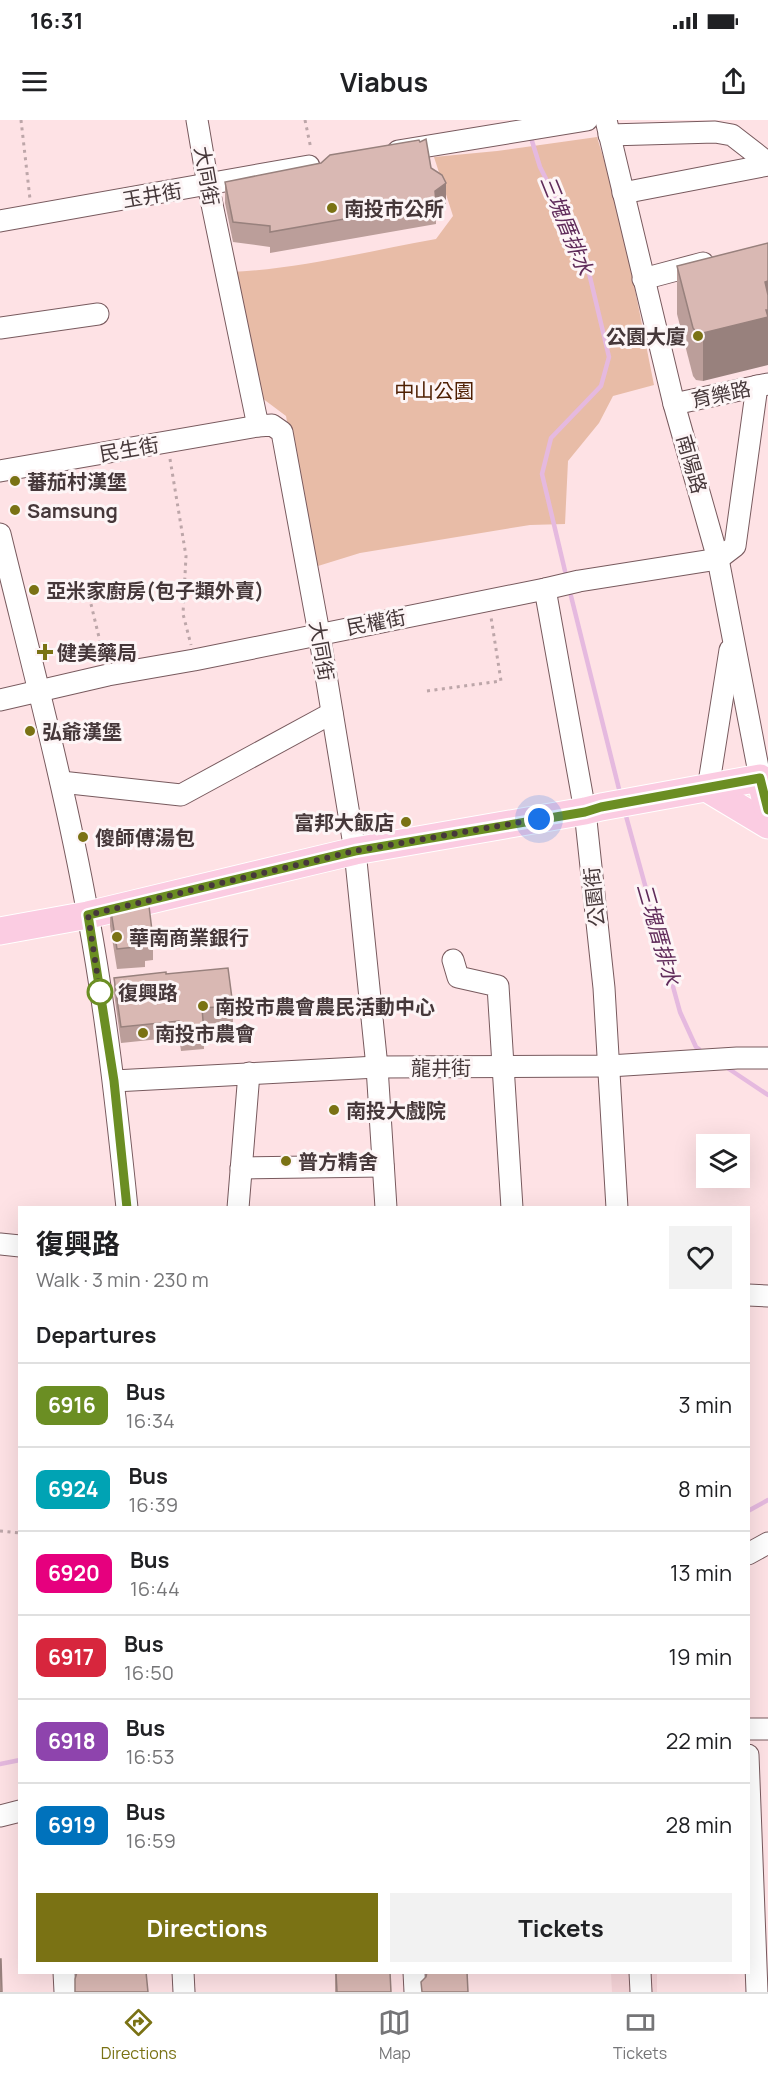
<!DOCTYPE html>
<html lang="en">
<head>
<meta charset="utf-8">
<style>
	:root { --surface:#fff; --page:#f2f2f2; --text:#202124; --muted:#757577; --line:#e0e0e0; --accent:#7a7214 }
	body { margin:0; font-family:Manrope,"Noto Sans TC",sans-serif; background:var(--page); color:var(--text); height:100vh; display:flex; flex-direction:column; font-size:22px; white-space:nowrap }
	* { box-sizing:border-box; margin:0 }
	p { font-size:20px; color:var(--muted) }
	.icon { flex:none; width:33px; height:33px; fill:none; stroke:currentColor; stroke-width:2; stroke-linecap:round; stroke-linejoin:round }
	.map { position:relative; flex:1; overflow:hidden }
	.side { position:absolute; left:18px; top:1086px; width:732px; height:768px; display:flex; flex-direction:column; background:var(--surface); border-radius:0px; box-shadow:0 6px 24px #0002 }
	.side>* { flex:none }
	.badge { padding:0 12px; border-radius:9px; font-size:21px; line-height:39px }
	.fabs { position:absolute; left:696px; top:1014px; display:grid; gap:12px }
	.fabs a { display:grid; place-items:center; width:54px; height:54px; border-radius:0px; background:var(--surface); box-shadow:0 6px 24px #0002; font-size:30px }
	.you { position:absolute; width:30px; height:30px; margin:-15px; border:4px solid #fff; border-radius:50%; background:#1a73e8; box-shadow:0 0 0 9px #1a73e833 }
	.map>.badge { position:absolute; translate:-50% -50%; box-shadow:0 0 0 3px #fff }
	h2 { padding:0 18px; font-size:22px; line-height:54px }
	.round { display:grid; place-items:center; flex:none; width:63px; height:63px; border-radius:0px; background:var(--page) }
	.head { display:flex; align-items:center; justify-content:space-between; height:102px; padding:0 18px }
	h1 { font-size:28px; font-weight:700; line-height:45px }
	.button { display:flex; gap:12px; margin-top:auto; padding:12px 18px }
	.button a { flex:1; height:69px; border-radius:0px; background:var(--accent); color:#fff; font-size:24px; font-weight:700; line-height:69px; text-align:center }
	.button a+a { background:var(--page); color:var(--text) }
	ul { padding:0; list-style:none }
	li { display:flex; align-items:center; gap:18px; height:84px; padding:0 18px; border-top:2px solid var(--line) }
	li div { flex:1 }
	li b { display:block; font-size:22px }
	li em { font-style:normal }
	li .badge { min-width:66px; font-weight:700; text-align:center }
	.status { display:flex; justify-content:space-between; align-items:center; height:42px; padding:0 30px; background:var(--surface); direction:ltr }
	.status svg { height:16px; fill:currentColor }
	header { display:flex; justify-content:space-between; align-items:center; height:78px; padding:0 18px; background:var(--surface); font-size:27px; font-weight:700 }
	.tab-bar { display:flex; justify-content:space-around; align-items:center; height:84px; border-top:2px solid var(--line); background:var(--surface); font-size:16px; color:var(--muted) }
	.tab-bar a { display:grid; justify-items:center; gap:3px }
	.tab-bar .on { color:var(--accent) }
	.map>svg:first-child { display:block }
</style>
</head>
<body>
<div class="status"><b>16:31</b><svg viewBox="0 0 49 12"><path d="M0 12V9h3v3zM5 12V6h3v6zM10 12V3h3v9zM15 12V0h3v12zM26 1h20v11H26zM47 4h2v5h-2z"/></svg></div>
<header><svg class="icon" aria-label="menu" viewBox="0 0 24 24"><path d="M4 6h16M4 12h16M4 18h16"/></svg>Viabus<svg class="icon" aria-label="share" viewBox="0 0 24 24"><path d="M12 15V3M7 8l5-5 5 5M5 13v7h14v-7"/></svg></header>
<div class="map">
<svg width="768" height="1872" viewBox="0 0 768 1872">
	<rect width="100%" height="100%" fill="#fee2e5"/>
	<path fill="#f6d4d8" d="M611,1853H657V1872H612Z"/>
	<path fill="#e8bca7" d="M597,17L619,89L654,265L613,276L599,303L568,341L565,404L530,405L360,433L318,446L310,433L286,296L262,278L231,152C300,149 368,131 436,119L453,96L434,37L497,31Z"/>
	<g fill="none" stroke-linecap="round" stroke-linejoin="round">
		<g stroke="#e5b9df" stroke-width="4.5">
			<path d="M532,21L540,47L585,136L609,237L601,266L551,318L542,354L565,451"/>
			<path d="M571,476L619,669"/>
			<path d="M626,696L680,892L696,927L699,929"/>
			<path d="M729,949L768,975"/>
			<path d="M748,1391L768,1380"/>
			<path d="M0,1644L20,1640"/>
		</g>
		<g stroke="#785a5e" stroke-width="23">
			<g id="minor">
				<path d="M197,0L208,65L258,306L272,305L282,312L319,513L355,731L377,947L386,1088"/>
				<path d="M606,0L674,284L718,439L760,658L768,656"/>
				<path d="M609,15L715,12L732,15L768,43"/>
				<path d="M398,31L587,0"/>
				<path d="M623,73L768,45"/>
				<path d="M0,101L309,46"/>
				<path d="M643,159L703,143"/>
				<path d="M0,208L98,194"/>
				<path d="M674,284L768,264"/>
				<path d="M0,351L258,306"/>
				<path d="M0,414C31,541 65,667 88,795C106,892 117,990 127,1088"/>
				<path d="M545,469L585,691L604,868L617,1088"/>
				<path d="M0,580L108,555L194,540L545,469L579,461L718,439L735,426L757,266"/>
				<path d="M61,662L181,675L332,593"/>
				<path d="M708,669L730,530"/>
				<path d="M453,840L458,857L498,866L512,1088"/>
				<path d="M114,961L377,947L609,946L737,938H768"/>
				<path d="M241,1048L383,1046"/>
				<path d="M238,1088L249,953"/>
				<path d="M0,1124L20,1126"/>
				<path d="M748,1175L768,1176"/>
				<path d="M748,1434L768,1423"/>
				<path d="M748,1609H768"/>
				<path d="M748,1635L757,1872"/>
				<path d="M0,1696L20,1691"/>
				<path d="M64,1852L65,1872"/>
				<path d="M183,1852L184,1872"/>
				<path d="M414,1852L415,1872"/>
				<path d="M640,1852L641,1872"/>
			</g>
		</g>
		<g stroke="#fff" stroke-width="29">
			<g id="major">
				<path d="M708,669L768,705"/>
				<path d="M0,811L88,795L355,731L585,691L601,687L760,658L768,690"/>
			</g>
		</g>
		<g stroke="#bda6a9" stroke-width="3" stroke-dasharray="3 4.5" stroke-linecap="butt">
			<path d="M21,0L30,79"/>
			<path d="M305,0L311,29"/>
			<path d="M170,339L186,436L183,494L191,525"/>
			<path d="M104,538L90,480L151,469"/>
			<path d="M427,571L501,561L491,497"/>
			<path d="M0,1411L20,1413"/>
		</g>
		<use href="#minor" stroke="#fff" stroke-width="21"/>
		<use href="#major" stroke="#fbcce2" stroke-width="27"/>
	</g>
	<g fill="#bb9e9a">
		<path d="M431,48L446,84L436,90V104L270,133V127L233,122L225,83V62Z"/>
		<path d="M768,123L703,261L696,260L693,256L677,194V146Z"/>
		<path d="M110,785L135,788L153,819V840L145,841V847L117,849L110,806Z"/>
		<path d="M166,854L233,886V902L203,904L204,929L181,931L179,917L121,923L114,873V858Z"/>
		<path d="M335,1852H390L391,1872H335Z"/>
	</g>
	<g fill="#98817d">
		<path d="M446,63V84L436,90L435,71Z"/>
		<path d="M768,161V245L703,261V213L765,162Z"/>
	</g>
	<g fill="#d9b8b3" stroke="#98817d" stroke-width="1.5">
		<path d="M426,19L431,48L442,55L446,63L435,71L436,83L270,112V106L233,102L225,62L321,43L330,35L419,20L420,22Z"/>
		<path d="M768,123V161L765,162L768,175V190H766L768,197L703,213L696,212L693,208L677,146Z"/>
		<path d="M134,779L135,788L149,786L153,819L145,820V826L117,829L110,785Z"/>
		<path d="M228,848L233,886L202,888L204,913L181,915L179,901L121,907L114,858L166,852V854Z"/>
		<path d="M0,1839H1L2,1872H0Z"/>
		<path d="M77,1852H146L148,1872H75V1859Z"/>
		<path d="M336,1852H390L391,1872H337Z"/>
		<path d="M427,1852H467L468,1872H422L421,1862L426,1857Z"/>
	</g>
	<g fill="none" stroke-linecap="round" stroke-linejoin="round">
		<g stroke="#fff" stroke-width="14">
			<path id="line" d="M127,1088L114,961L88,795L355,731L585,692L601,687L760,658L768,690"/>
		</g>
		<use href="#line" stroke="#6b8e23" stroke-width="9"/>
		<path stroke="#46383a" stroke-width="6" stroke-dasharray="0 10.8" d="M100,872L88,795L355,731L539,699"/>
	</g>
	<g fill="#7a7214" stroke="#fdf5f6" stroke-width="2">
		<circle cx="332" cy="88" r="6"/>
		<circle cx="698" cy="216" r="6"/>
		<circle cx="15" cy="361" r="6"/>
		<circle cx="15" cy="390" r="6"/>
		<circle cx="34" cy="470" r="6"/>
		<path d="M42 523h6v6h6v6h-6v6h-6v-6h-6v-6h6z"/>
		<circle cx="30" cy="611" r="6"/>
		<circle cx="406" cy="702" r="6"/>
		<circle cx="83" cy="717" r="6"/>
		<circle cx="117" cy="817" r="6"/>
		<circle cx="203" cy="886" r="6"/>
		<circle cx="143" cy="913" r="6"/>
		<circle cx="334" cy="990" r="6"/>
		<circle cx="286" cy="1041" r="6"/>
	</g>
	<circle fill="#fff" stroke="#6b8e23" stroke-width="3" cx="100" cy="872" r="12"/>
	<g text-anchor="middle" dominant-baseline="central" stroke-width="6" stroke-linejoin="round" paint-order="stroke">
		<g font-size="20" fill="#46383a" stroke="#fdf5f6">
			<text transform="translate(207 56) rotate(80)">大同街</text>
			<text transform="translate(152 75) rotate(-10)">玉井街</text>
			<text transform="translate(721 274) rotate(-12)">育樂路</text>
			<text transform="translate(129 329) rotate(-10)">民生街</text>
			<text transform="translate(692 344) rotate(74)">南陽路</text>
			<text transform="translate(376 502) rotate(-11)">民權街</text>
			<text transform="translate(322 531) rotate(80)">大同街</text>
			<text transform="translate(594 777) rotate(-96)">公園街</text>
			<text x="441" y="947">龍井街</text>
		</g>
		<g font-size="20" font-weight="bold" fill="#46383a" stroke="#fdf5f6" text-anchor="start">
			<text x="344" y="88">南投市公所</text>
			<text x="686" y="216" text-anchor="end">公園大廈</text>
			<text x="27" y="361">蕃茄村漢堡</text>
			<text x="27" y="390">Samsung</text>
			<text x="46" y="470">亞米家廚房(包子類外賣)</text>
			<text x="57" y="532">健美藥局</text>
			<text x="42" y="611">弘爺漢堡</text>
			<text x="394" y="702" text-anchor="end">富邦大飯店</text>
			<text x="95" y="717">傻師傅湯包</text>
			<text x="129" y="817">華南商業銀行</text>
			<text x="215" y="886">南投市農會農民活動中心</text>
			<text x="155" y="913">南投市農會</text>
			<text x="346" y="990">南投大戲院</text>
			<text x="298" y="1041">普方精舍</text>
		</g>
		<g font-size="20" fill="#4f2003" stroke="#fdf5f6">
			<text x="434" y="270">中山公園</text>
		</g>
		<g font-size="20" font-weight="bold" fill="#46383a" stroke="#fdf5f6" text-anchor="start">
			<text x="118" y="872">復興路</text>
		</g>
		<g font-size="21" font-style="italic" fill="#5f2b5a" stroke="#fdf5f6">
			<text transform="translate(567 105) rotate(68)">三塊厝排水</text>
			<text transform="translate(659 814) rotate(74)">三塊厝排水</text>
		</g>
	</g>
</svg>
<div class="fabs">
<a><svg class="icon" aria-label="layers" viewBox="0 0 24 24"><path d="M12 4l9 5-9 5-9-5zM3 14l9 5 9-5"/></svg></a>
</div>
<div class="you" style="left:539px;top:699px"></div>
<section class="side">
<div class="head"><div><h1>復興路</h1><p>Walk · 3 min · 230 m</p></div><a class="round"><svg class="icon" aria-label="heart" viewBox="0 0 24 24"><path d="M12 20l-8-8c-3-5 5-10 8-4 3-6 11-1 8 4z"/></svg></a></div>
<h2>Departures</h2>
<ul>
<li><span class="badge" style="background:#6b8e23;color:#fff">6916</span><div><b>Bus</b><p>16:34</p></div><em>3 min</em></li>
<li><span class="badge" style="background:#00a3b4;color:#fff">6924</span><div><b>Bus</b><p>16:39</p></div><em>8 min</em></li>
<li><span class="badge" style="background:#e6007e;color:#fff">6920</span><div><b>Bus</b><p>16:44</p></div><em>13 min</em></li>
<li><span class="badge" style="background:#d7263d;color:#fff">6917</span><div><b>Bus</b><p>16:50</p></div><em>19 min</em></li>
<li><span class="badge" style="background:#8e44ad;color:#fff">6918</span><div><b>Bus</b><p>16:53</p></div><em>22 min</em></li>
<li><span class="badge" style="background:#0072bc;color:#fff">6919</span><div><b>Bus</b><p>16:59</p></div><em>28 min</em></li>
</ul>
<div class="button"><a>Directions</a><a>Tickets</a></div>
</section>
</div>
<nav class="tab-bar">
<a class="on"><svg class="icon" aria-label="directions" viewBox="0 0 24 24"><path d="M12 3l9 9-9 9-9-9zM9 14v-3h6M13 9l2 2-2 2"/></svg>Directions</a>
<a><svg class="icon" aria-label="map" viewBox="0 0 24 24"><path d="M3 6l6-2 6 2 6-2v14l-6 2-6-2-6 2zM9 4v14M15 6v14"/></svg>Map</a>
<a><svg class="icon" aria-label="tickets" viewBox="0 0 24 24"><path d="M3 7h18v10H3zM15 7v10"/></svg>Tickets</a>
</nav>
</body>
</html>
